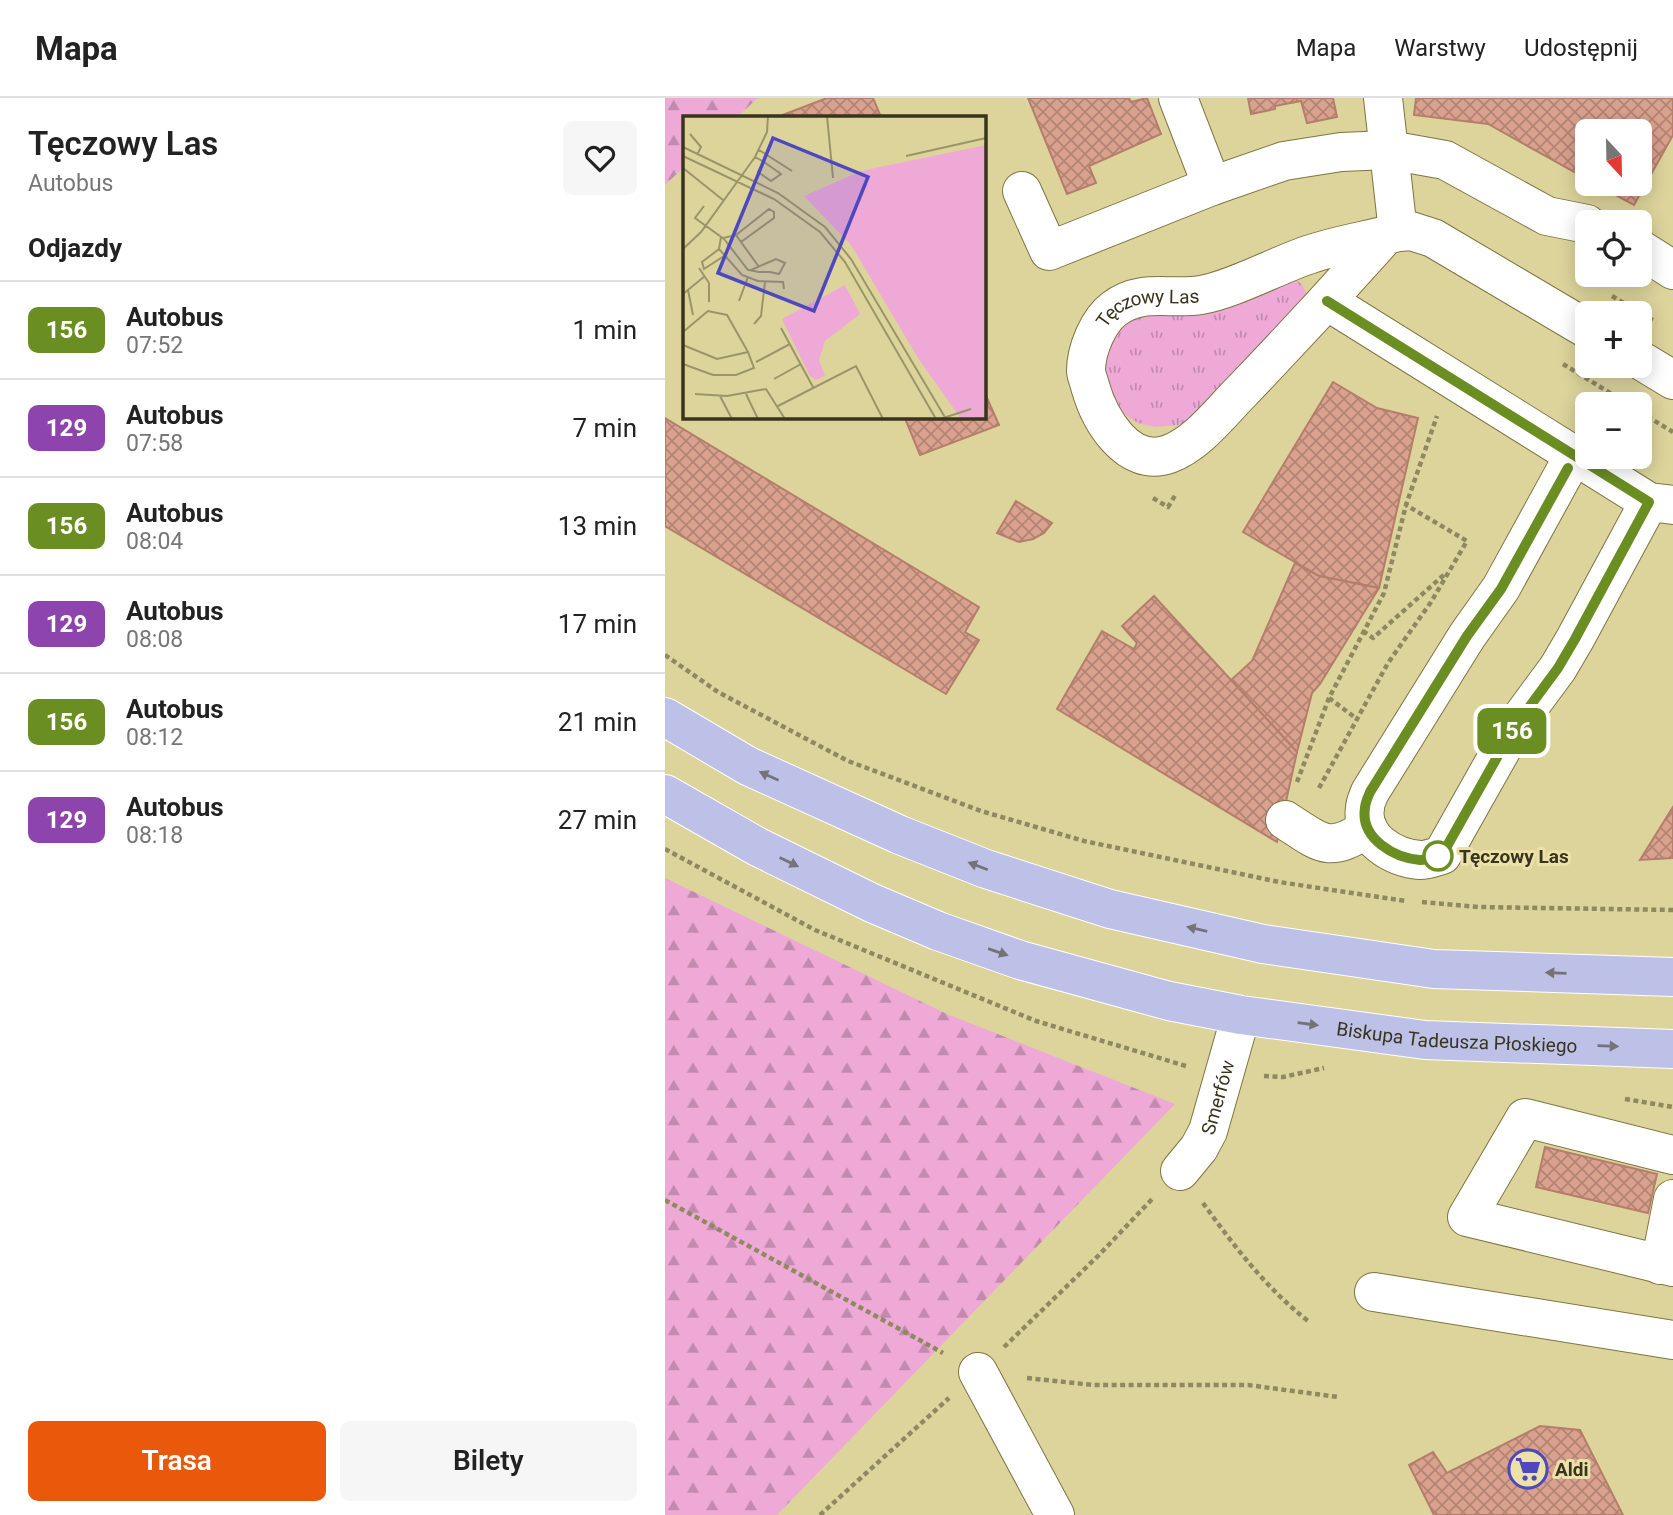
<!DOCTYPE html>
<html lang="pl">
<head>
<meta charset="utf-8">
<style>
	:root { --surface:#fff; --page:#f6f6f6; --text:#222; --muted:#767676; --line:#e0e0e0; --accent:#ea580c }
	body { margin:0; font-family:Roboto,sans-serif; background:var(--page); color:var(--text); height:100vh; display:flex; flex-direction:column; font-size:26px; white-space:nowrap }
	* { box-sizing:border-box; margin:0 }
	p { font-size:23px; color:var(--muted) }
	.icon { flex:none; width:38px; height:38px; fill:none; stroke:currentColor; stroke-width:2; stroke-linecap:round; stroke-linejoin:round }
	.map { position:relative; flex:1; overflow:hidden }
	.sheet { display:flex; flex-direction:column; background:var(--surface); width:665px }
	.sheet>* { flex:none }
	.badge { padding:0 14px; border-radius:10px; font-size:24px; line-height:46px }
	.needle { width:46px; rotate:158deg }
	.fabs { position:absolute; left:910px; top:21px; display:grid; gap:14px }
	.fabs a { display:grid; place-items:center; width:77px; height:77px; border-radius:10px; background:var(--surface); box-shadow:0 4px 18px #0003; font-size:35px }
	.map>.badge { position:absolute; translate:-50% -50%; box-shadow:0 0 0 4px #fff }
	h2 { padding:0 28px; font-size:26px; line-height:63px }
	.round { display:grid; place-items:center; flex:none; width:74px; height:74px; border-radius:10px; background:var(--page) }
	.headline { display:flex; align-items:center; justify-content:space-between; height:119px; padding:0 28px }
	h1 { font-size:33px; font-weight:600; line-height:52px }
	.action { display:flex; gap:14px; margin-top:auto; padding:14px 28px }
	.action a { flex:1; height:80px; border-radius:10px; background:var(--accent); color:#fff; font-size:28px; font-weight:600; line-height:80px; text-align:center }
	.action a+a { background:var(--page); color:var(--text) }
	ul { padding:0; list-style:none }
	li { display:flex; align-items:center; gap:21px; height:98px; padding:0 28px; border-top:2px solid var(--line) }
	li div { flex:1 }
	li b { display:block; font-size:26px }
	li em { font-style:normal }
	li .badge { min-width:77px; font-weight:700; text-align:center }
	header { display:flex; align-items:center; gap:42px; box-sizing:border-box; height:98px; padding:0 35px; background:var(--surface); border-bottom:2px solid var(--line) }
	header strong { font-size:33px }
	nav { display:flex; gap:38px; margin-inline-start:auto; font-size:24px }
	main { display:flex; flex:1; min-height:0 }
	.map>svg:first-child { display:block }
</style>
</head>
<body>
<header>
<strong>Mapa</strong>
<nav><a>Mapa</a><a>Warstwy</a><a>Udostępnij</a></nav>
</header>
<main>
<section class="sheet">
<div class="headline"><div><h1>Tęczowy Las</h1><p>Autobus</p></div><a class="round"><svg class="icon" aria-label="heart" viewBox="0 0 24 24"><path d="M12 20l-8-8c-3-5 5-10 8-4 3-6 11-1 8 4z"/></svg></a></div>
<h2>Odjazdy</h2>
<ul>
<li><span class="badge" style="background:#6b8e23;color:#fff">156</span><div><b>Autobus</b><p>07:52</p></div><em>1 min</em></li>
<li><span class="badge" style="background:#8e44ad;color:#fff">129</span><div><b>Autobus</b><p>07:58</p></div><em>7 min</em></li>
<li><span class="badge" style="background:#6b8e23;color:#fff">156</span><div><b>Autobus</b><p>08:04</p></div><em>13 min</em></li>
<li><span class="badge" style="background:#8e44ad;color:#fff">129</span><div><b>Autobus</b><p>08:08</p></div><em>17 min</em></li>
<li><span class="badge" style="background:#6b8e23;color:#fff">156</span><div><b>Autobus</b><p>08:12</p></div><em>21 min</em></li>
<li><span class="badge" style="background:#8e44ad;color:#fff">129</span><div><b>Autobus</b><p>08:18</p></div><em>27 min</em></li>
</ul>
<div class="action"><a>Trasa</a><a>Bilety</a></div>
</section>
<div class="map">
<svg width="1008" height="1417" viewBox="0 0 1008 1417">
	<defs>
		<pattern id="grass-tufts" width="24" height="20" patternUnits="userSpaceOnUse" patternTransform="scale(1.75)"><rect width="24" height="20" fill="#eea9d7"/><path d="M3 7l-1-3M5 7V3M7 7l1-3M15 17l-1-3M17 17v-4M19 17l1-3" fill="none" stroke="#c28aae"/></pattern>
		<pattern id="forest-firs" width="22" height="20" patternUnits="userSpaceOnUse" patternTransform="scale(1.75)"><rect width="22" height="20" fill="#eea9d7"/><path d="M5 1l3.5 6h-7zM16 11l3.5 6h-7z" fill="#c28aae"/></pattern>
		<pattern id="building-cross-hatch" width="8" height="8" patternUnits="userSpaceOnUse" patternTransform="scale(1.75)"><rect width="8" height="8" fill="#daa18e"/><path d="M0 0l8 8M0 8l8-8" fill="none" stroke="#b28473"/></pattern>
	</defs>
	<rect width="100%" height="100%" fill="#ddd49c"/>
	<path fill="url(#grass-tufts)" d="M631,182C639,186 641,193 642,201L524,323L513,327L490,329L473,325L462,318L452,309L437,276L441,246L465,219Z"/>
	<g fill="url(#forest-firs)">
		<path d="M0,0H93L72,19H19V69L0,87Z"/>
		<path d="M0,780L282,916L510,1006L112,1417H0Z"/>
	</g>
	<g fill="url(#building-cross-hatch)" stroke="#b47e6b" stroke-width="2">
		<path d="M162,0H208L216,19L115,18Z"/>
		<path d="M363,0H464L466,4L482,0L496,36L424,68L431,85L402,96Z"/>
		<path d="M583,0H668L672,19L642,25L636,3L610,8V11L586,16Z"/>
		<path d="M751,0H1008V37L969,107L930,86H975V33H922V81L823,26L749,17Z"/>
		<path d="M668,284L712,310L753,320L714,490L654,478L578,434Z"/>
		<path d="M318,291L334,327L255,357L239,318H318Z"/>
		<path d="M0,320L314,509L300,534L314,542L281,596L0,428Z"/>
		<path d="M351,403L387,425L379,435L368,441L354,444L332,435Z"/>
		<path d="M630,465L654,478L714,490L655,586L647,595L632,654L566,582L587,563Z"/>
		<path d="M489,498L632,654L612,744L392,611L437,533L469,551L472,545L457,528Z"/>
		<path d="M1008,709V760L975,762Z"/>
		<path d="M880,1049L992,1076L983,1115L871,1089Z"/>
		<path d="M875,1328L915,1332L958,1417H769L744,1367L768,1354L782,1375Z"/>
	</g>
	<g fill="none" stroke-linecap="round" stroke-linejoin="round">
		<g stroke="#7e7540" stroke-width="40">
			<g id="minor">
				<path d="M513,0L547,88"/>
				<path d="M718,0L733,134"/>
				<path d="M357,93L384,153L547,88L619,63L676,54L724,52L780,62L882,118L922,126"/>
				<path id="s1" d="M720,138C673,191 625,243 576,294C555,315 533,345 504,356C462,371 434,320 425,288C424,283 421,277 421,273C421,252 433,223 449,211C476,190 505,202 536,197C566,192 609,169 640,158C670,147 702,143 733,134L746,133L768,140L922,231"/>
				<path d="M975,151L1008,172"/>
				<path d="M662,203L984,404L1008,407"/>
				<path d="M975,262L1008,282"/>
				<path d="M909,357L836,490L802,538L705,694C703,699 700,705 700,710C695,741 729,760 755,762C762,762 770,759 777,757L848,631L893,570L910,541L984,404"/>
				<path d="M620,722C657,746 663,756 703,730"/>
				<path d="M1008,1057L860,1020L802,1119L1008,1169"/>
				<path id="s2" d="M515,1073L534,1050L543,1033L576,917"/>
				<path d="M995,1167L1008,1101"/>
				<path d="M709,1194L1008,1242"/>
				<path d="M313,1274L390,1417"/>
			</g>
		</g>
		<g stroke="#fff" stroke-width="40">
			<g id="major">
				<path d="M0,619L83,668L235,737L321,771L445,811L598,846L769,871L1008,879"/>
				<path id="s3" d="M0,696L93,749L207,805L273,833L355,862L504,903L576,917L760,942L1008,951"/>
			</g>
		</g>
		<g stroke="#8f8860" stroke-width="4.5" stroke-dasharray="5 3.5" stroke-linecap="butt">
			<path d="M947,198L991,224"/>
			<path d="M898,266L963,306"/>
			<path d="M975,314L1008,334"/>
			<path d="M488,400L503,409L511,396"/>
			<path d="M698,533L708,540L781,475"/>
			<path d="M0,557L53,594L183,663L316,713L419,743L614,784L741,803"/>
			<path d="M664,600L692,621"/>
			<path d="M632,684L664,600L719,495L741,407L772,318"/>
			<path d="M654,690L723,565L766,504L802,443L741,407"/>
			<path d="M0,751L150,832L371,923L521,968"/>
			<path d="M757,804L814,809L1008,812"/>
			<path d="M599,978L618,979L659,970"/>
			<path d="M960,1001L1008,1009"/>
			<path d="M0,1102L278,1255"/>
			<path d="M538,1105C569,1148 601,1190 643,1223"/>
			<path d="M339,1249L434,1157L489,1099"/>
			<path d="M362,1280L428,1287H583L673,1299"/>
			<path d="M155,1417L284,1300"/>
		</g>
		<use href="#minor" stroke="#fff" stroke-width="38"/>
		<use href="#major" stroke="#bdc1e8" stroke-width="38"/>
	</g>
	<defs><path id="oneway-solid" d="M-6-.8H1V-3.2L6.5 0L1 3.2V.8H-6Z" transform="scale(1.75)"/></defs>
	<g fill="#747378">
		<use href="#oneway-solid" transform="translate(104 678) rotate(-156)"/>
		<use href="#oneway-solid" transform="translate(124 764) rotate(26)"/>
		<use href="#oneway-solid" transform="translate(313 768) rotate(-159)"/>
		<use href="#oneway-solid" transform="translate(532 831) rotate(-167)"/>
		<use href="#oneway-solid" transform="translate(333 854) rotate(19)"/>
		<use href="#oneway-solid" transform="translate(891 875) rotate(-178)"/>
		<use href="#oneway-solid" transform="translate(643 926) rotate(8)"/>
		<use href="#oneway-solid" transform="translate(943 948) rotate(2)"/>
	</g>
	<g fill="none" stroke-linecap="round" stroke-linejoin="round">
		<g stroke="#fff" stroke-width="16">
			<path id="line" d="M662,203L984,404L910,541L893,570L848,631L777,757C770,759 762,762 755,762C730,760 695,741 700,710C700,705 703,699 705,694L802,538L836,491L903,370"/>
		</g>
		<use href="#line" stroke="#6b8e23" stroke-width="10"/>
	</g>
	<defs>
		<g id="supermarket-ring" transform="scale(2.0125)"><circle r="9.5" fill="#ebe1a9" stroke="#4e48bf" stroke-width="1.5"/><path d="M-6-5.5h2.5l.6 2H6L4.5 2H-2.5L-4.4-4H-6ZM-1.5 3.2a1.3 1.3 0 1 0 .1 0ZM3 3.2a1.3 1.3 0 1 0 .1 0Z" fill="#4e48bf"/></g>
	</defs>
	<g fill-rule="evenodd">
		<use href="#supermarket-ring" x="863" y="1371"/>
	</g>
	<circle fill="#fff" stroke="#6b8e23" stroke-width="3.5" cx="773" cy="758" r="14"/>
	<g text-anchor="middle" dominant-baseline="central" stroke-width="6" stroke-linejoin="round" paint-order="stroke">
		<g font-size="19" fill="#38341d" stroke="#ebe1a9">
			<text stroke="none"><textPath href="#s1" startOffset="544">Tęczowy Las</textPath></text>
			<text stroke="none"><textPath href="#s3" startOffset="838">Biskupa Tadeusza Płoskiego</textPath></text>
			<text stroke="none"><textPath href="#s2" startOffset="84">Smerfów</textPath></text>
		</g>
		<g font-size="19" font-weight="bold" fill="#38341d" stroke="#ebe1a9" text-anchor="start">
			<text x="794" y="758">Tęczowy Las</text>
		</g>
		<g font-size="19" font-weight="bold" fill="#38341d" stroke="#ebe1a9" text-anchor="start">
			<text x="890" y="1371">Aldi</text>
		</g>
	</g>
	<g transform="translate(18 18)">
		<rect width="303" height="303" fill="#ddd49c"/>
		<path d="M303,29V303H278L235,242L168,129L121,80L178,55ZM162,169L177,198L142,225L136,244L142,260L133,264L127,260L99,203Z" fill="#eea9d7"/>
		<path fill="none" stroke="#9b9469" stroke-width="2" d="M144,0L150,62M7,18L18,31L14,39M0,31L95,77L142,111L168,143L263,303M76,34L109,55M0,40L91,83L137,116L162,146L253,303M223,40L303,22M72,41L81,46L98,58L88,65L75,56L81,46M0,52L40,84M21,90L12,102L41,123L65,154H66L76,156H87L96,158L102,147L93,143L68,154M53,119L86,93L91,96V102L58,126M38,121L36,133L59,159L75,165L100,166L101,173M40,122L53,119L76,151M0,133L18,116L72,41L84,16L85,0M36,133L19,146L21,153L41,140M16,152L26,167V186M5,174L10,199M0,178L22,160M56,185L65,161M71,208L78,200L82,166M98,212L130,271M0,216L25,195L44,199L65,236L34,243L0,229M73,246L107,228M0,248L30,259H53L71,252L65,236M91,263L118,248M12,278L44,280L83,273L102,303M63,278L75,303M37,280L49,303M95,290L173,250L200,303M257,303L288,293"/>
		<path fill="#4e48bf" fill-opacity="0.15" stroke="#4e48bf" stroke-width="3.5" d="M90,22L185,61L131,195L35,157Z"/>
		<rect width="303" height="303" fill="none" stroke="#38341d" stroke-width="3.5"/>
	</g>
</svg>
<div class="fabs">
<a><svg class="needle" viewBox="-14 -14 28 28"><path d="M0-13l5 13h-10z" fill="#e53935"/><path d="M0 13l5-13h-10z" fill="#767676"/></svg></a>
<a><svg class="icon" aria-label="locate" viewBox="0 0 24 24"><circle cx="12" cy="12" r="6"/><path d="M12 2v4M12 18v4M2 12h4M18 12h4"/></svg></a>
<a>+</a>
<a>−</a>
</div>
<b class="badge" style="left:847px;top:633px;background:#6b8e23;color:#fff">156</b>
</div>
</main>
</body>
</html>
